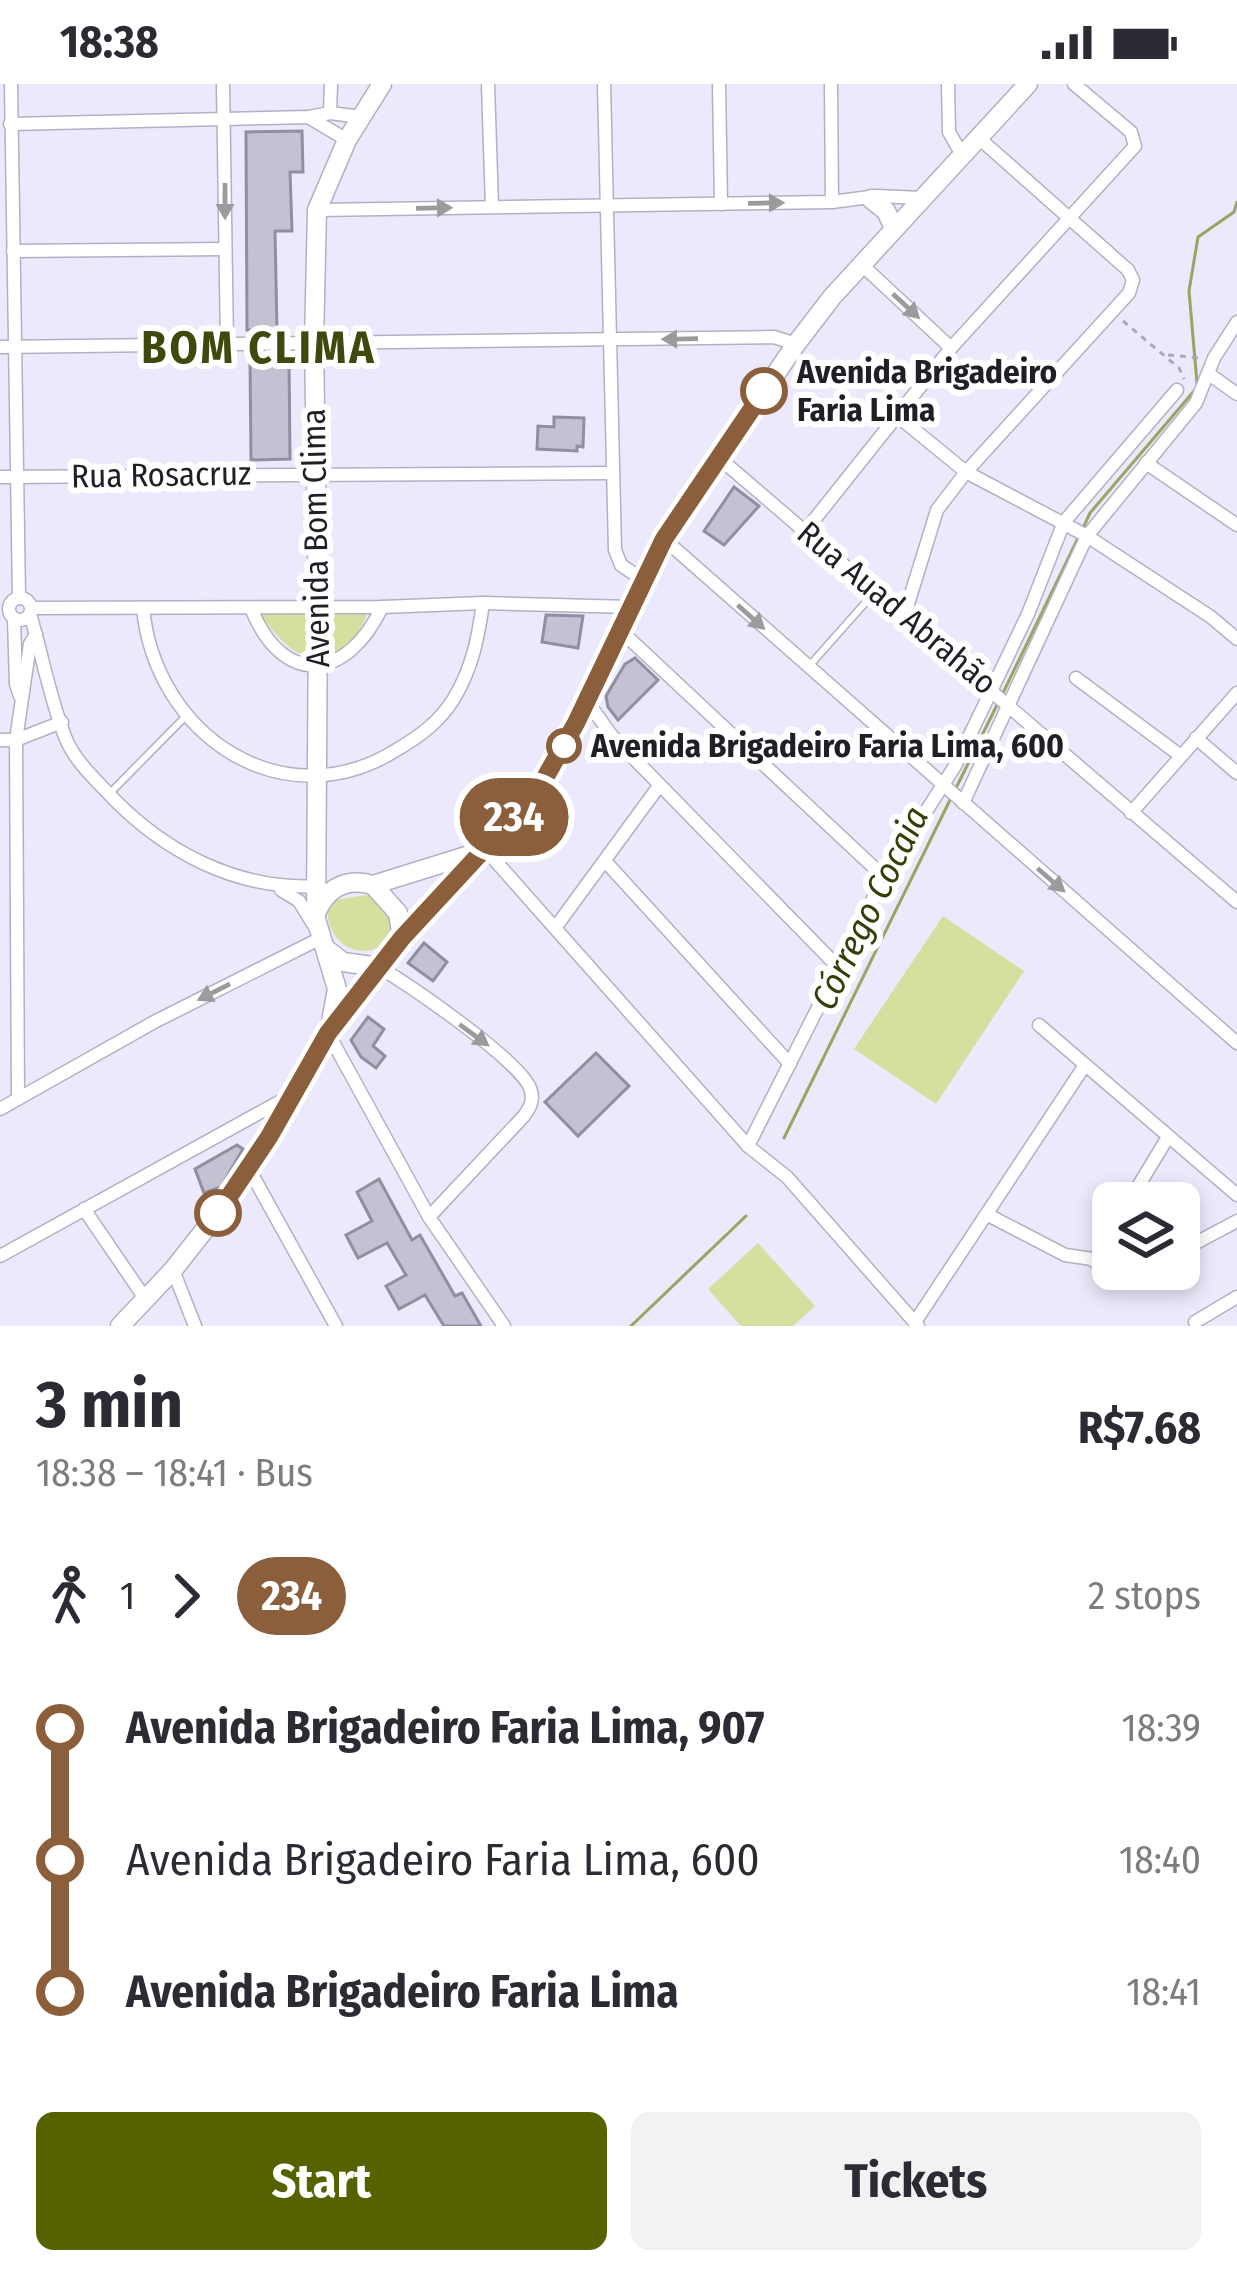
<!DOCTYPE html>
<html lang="en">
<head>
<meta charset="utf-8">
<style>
	:root { --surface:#fff; --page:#f2f2f3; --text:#2b2b33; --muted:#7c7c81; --accent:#566100 }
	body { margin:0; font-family:"Fira Sans Condensed",sans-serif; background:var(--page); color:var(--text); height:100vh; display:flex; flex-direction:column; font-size:45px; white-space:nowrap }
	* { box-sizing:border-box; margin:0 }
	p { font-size:39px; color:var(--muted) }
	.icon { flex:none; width:66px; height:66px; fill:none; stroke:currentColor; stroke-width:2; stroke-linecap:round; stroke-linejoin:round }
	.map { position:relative; height:1242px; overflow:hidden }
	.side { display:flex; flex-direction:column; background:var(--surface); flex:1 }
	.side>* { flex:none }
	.badge { padding:0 24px; border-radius:39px; font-size:42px; line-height:78px }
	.tools { position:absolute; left:1092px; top:1098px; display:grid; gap:24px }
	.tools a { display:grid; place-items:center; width:108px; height:108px; border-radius:18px; background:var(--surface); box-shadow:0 6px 18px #0003; font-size:60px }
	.map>.badge { position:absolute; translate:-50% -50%; box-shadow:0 0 0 6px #fff }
	.legs { display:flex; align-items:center; gap:18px; height:132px; padding:0 36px; font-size:39px }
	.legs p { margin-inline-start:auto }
	.summary { display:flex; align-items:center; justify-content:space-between; height:204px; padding:0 36px }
	h1 { font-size:66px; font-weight:700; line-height:90px }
	.primary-button { display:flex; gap:24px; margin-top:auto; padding:24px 36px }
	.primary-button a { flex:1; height:138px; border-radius:18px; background:var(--accent); color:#fff; font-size:48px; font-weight:700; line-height:138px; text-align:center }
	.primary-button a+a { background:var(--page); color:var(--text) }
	ul { padding:0 36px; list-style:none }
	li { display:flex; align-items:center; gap:42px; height:132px; font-size:45px }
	li i { display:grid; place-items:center; width:18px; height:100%; margin:0 15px; background:currentColor }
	li i::after { content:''; width:30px; height:30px; margin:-15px; border:9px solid; border-radius:50%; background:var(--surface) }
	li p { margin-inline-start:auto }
	li:first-child i { background:linear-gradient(#0000 50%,currentColor 0) }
	li:last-child i { background:linear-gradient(currentColor 50%,#0000 0) }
	.status { display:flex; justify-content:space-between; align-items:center; height:84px; padding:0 60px; background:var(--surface); direction:ltr }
	.status svg { height:33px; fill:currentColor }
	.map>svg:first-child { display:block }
</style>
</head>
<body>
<div class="status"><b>18:38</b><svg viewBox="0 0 49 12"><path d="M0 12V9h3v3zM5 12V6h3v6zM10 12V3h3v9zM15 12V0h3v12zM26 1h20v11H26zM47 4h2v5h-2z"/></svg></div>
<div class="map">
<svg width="1237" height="1242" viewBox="0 0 1237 1242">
	<rect width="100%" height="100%" fill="#ece9fc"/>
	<g fill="#d3e09e">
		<path d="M259,528L367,529C357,561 325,587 292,565C278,555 269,542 259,528Z"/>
		<path d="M366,811L380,812C424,869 332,893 327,827L336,816Z"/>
		<path d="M943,832L1024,887L936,1020L854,965Z"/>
		<path d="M758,1159L815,1222L793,1242H741L708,1205Z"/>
	</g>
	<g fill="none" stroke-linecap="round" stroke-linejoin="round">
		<g stroke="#99a561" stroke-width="3">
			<path d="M1197,299L1189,207L1198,153L1234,128L1237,118"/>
			<path d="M1083,444L1090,429L1194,307"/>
			<path d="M1002,611L1079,452"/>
			<path d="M957,702L998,619"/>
			<path d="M784,1054L950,716"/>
			<path d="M631,1242L746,1132"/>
		</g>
	</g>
	<g fill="#c4c1d3" stroke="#918ea0" stroke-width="3">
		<path d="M302,47L303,88H290L292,147H275L277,246H247L246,48Z"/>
		<path d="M250,275H289L290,375L251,376Z"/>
		<path d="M554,333L584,334L583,363L577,362V367L537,365L538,342L554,343Z"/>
		<path d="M734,403L759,422L724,461L704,447Z"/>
		<path d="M546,531L583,532L578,564L542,558Z"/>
		<path d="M635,574L658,596L618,636L608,623L606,612L625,580Z"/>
		<path d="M424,859L447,878L433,897L408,879Z"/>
		<path d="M368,933L384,945L373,962L385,972L376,984L361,973L351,956Z"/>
		<path d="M596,969L629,1002L578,1052L545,1018Z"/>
		<path d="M237,1061L243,1065L221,1103L204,1109L195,1085Z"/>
		<path d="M379,1095L412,1156L420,1151L455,1212L462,1209L481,1242H444L425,1211L399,1225L386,1202L406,1191L387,1159L358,1174L346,1151L372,1137L357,1108Z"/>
	</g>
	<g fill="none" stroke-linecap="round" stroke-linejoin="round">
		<g stroke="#b3b0c3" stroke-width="9">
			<g id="lane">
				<path d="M810,581L873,510"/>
				<path d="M109,710L186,632"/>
			</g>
		</g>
		<g stroke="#b3b0c3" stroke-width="15">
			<g id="street">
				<path d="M11,0L19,514"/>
				<path d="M223,0L227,260"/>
				<path d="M488,0L492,123"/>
				<path d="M604,0L615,466L621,481L643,496"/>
				<path d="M719,0L721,120"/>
				<path d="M831,0L832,118"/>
				<path d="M948,0L949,48L962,71"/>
				<path d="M330,29L331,0"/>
				<path d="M310,34L347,56"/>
				<path d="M10,40L309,33L330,29L361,33"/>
				<path d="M317,126L832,118L877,112L921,114"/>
				<path d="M13,167L225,165"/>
				<path d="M861,180L951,264"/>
				<path d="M0,263L774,253L796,260"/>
				<path d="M1209,290L1237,310"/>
				<path d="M895,330L966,388L1087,452L1211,533L1237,555"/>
				<path d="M718,373L1237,818"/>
				<path d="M1146,379L1237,441"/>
				<path d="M0,393L611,389"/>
				<path d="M806,446L951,264L1135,62L1131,48L1074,0"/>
				<path d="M664,455L1237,959"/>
				<circle cx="20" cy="525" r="11"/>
				<path d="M31,524L382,523L483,519L630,523"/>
				<path d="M143,524C155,651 283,738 398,665C420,652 439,638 453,616C472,585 478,555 483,519"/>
				<path d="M251,524C283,604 347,597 382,523"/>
				<path d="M30,530C42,570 50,616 66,655C74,675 92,692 106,707C162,767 236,807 320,802"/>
				<path d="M904,533L937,426L966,388L1129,209L1133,196L1128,186L980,55"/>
				<path d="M14,535L16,600L20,612"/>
				<path d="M620,546L884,793"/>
				<path d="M1076,594L1181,672"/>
				<path d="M587,617L612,652L837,882"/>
				<path d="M1196,654L1237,689"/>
				<path d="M0,656H16L62,638"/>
				<path d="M963,719L1087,452L1196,319L1214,274L1237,238"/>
				<path d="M1131,729L1237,609"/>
				<path d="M484,764L748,1062L787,1093L918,1242"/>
				<path d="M605,777L790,980"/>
				<path d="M281,806L299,817L315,843"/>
				<path d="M555,844L659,702"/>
				<path d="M379,883C407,900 525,979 531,1007C534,1018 529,1025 523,1033L429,1133"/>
				<path d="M1039,941L1237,1111"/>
				<path d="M328,949L429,1133L504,1242"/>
				<path d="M18,1015L16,656L30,560L36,550"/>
				<path d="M0,1025L156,937L319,855"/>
				<path d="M748,1062L884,793L955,682L1028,530L1064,438L1177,306"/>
				<path d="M249,1085L336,1242"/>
				<path d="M1128,1119L1168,1053"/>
				<path d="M84,1125L146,1216"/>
				<path d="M988,1131L1065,1171L1113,1178"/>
				<path d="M1179,1168L1237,1137"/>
				<path d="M0,1172L288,1013"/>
				<path d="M1094,1177L1113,1145"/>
				<path d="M173,1186L195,1242"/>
				<path d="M915,1238L1085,981"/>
				<path d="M1195,1238L1237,1213"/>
			</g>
		</g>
		<g stroke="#b3b0c3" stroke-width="21">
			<g id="secondary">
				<path d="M871,115L886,127L894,144"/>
				<path d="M373,801L398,829L402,854"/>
				<path d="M318,825C329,802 349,794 373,801L482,767"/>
				<path d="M326,865L343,878L379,883"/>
				<path d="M331,938L337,905L316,835L318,523L314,258L317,126L347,56L382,0"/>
				<path d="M120,1242L173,1186L232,1111L328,949L379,883L537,708L582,628L664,455L796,260L832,213L1028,0"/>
			</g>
		</g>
		<g stroke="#aaa7b6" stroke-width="3" stroke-dasharray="6 6" stroke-linecap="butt">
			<path d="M1123,237L1179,284L1184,295"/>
			<path d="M1168,271L1201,274"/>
		</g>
		<use href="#lane" stroke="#fff" stroke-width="6"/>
		<use href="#street" stroke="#fff" stroke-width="12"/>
		<use href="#secondary" stroke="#fff" stroke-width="18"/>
	</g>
	<defs><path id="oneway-solid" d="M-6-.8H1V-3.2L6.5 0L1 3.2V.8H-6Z" transform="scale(3)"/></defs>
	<g fill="#9b9a9d">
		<use href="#oneway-solid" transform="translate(225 117) rotate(90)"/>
		<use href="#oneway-solid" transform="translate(766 119) rotate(-1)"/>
		<use href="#oneway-solid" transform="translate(434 124) rotate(-1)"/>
		<use href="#oneway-solid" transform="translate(906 222) rotate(43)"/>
		<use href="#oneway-solid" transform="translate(680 255) rotate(179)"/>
		<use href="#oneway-solid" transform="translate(751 533) rotate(42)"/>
		<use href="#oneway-solid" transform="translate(1051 796) rotate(41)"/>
		<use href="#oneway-solid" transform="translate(214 908) rotate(153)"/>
		<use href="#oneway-solid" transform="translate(474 951) rotate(36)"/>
	</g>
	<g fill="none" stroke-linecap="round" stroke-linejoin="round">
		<g stroke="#fff" stroke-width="27">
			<path id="line-1" d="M218,1129L269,1053L328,949L402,854L537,708L576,639L664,455L764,307"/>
		</g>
		<use href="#line-1" stroke="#8b5e3c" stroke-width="18"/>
	</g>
	<g fill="#fff" stroke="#8b5e3c" stroke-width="6">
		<circle cx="764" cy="307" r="21"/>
		<circle cx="564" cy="662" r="15"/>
		<circle cx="218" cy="1129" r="21"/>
	</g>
	<g text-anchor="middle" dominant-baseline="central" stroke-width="12" stroke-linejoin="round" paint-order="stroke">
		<g font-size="33" font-weight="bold" fill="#201f26" stroke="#fff" text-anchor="start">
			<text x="797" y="288">Avenida Brigadeiro<tspan x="797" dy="38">Faria Lima</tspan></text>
			<text x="591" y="662">Avenida Brigadeiro Faria Lima, 600</text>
		</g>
		<g font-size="33" fill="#201f26" stroke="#fff">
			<text transform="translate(161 391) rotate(-1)">Rua Rosacruz</text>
			<text transform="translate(316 454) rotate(-91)">Avenida Bom Clima</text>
			<text transform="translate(897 524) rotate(40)">Rua Auad Abrahão</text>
		</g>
		<g font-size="36" font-style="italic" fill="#363e07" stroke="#fff">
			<text transform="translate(870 824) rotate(-64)">Córrego Cocaia</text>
		</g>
		<g font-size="45" font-weight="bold" letter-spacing="3" fill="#40490d" stroke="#fff">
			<text x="259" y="264">BOM CLIMA</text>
		</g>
	</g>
</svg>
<div class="tools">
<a><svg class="icon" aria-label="layers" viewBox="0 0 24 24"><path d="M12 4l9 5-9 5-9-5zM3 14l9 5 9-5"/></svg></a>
</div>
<b class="badge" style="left:514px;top:733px;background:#8b5e3c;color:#fff">234</b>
</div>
<section class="side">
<div class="summary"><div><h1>3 min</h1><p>18:38 – 18:41 · Bus</p></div><b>R$7.68</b></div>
<div class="legs"><svg class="icon" aria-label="walk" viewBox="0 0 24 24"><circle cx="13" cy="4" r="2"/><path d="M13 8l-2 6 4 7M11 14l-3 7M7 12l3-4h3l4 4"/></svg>1<svg class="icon" aria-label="forward" viewBox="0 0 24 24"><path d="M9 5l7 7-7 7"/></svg><b class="badge" style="background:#8b5e3c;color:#fff">234</b><p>2 stops</p></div>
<ul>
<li><i style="color:#8b5e3c"></i><b>Avenida Brigadeiro Faria Lima, 907</b><p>18:39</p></li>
<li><i style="color:#8b5e3c"></i><span>Avenida Brigadeiro Faria Lima, 600</span><p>18:40</p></li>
<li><i style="color:#8b5e3c"></i><b>Avenida Brigadeiro Faria Lima</b><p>18:41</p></li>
</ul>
<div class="primary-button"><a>Start</a><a>Tickets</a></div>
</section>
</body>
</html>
